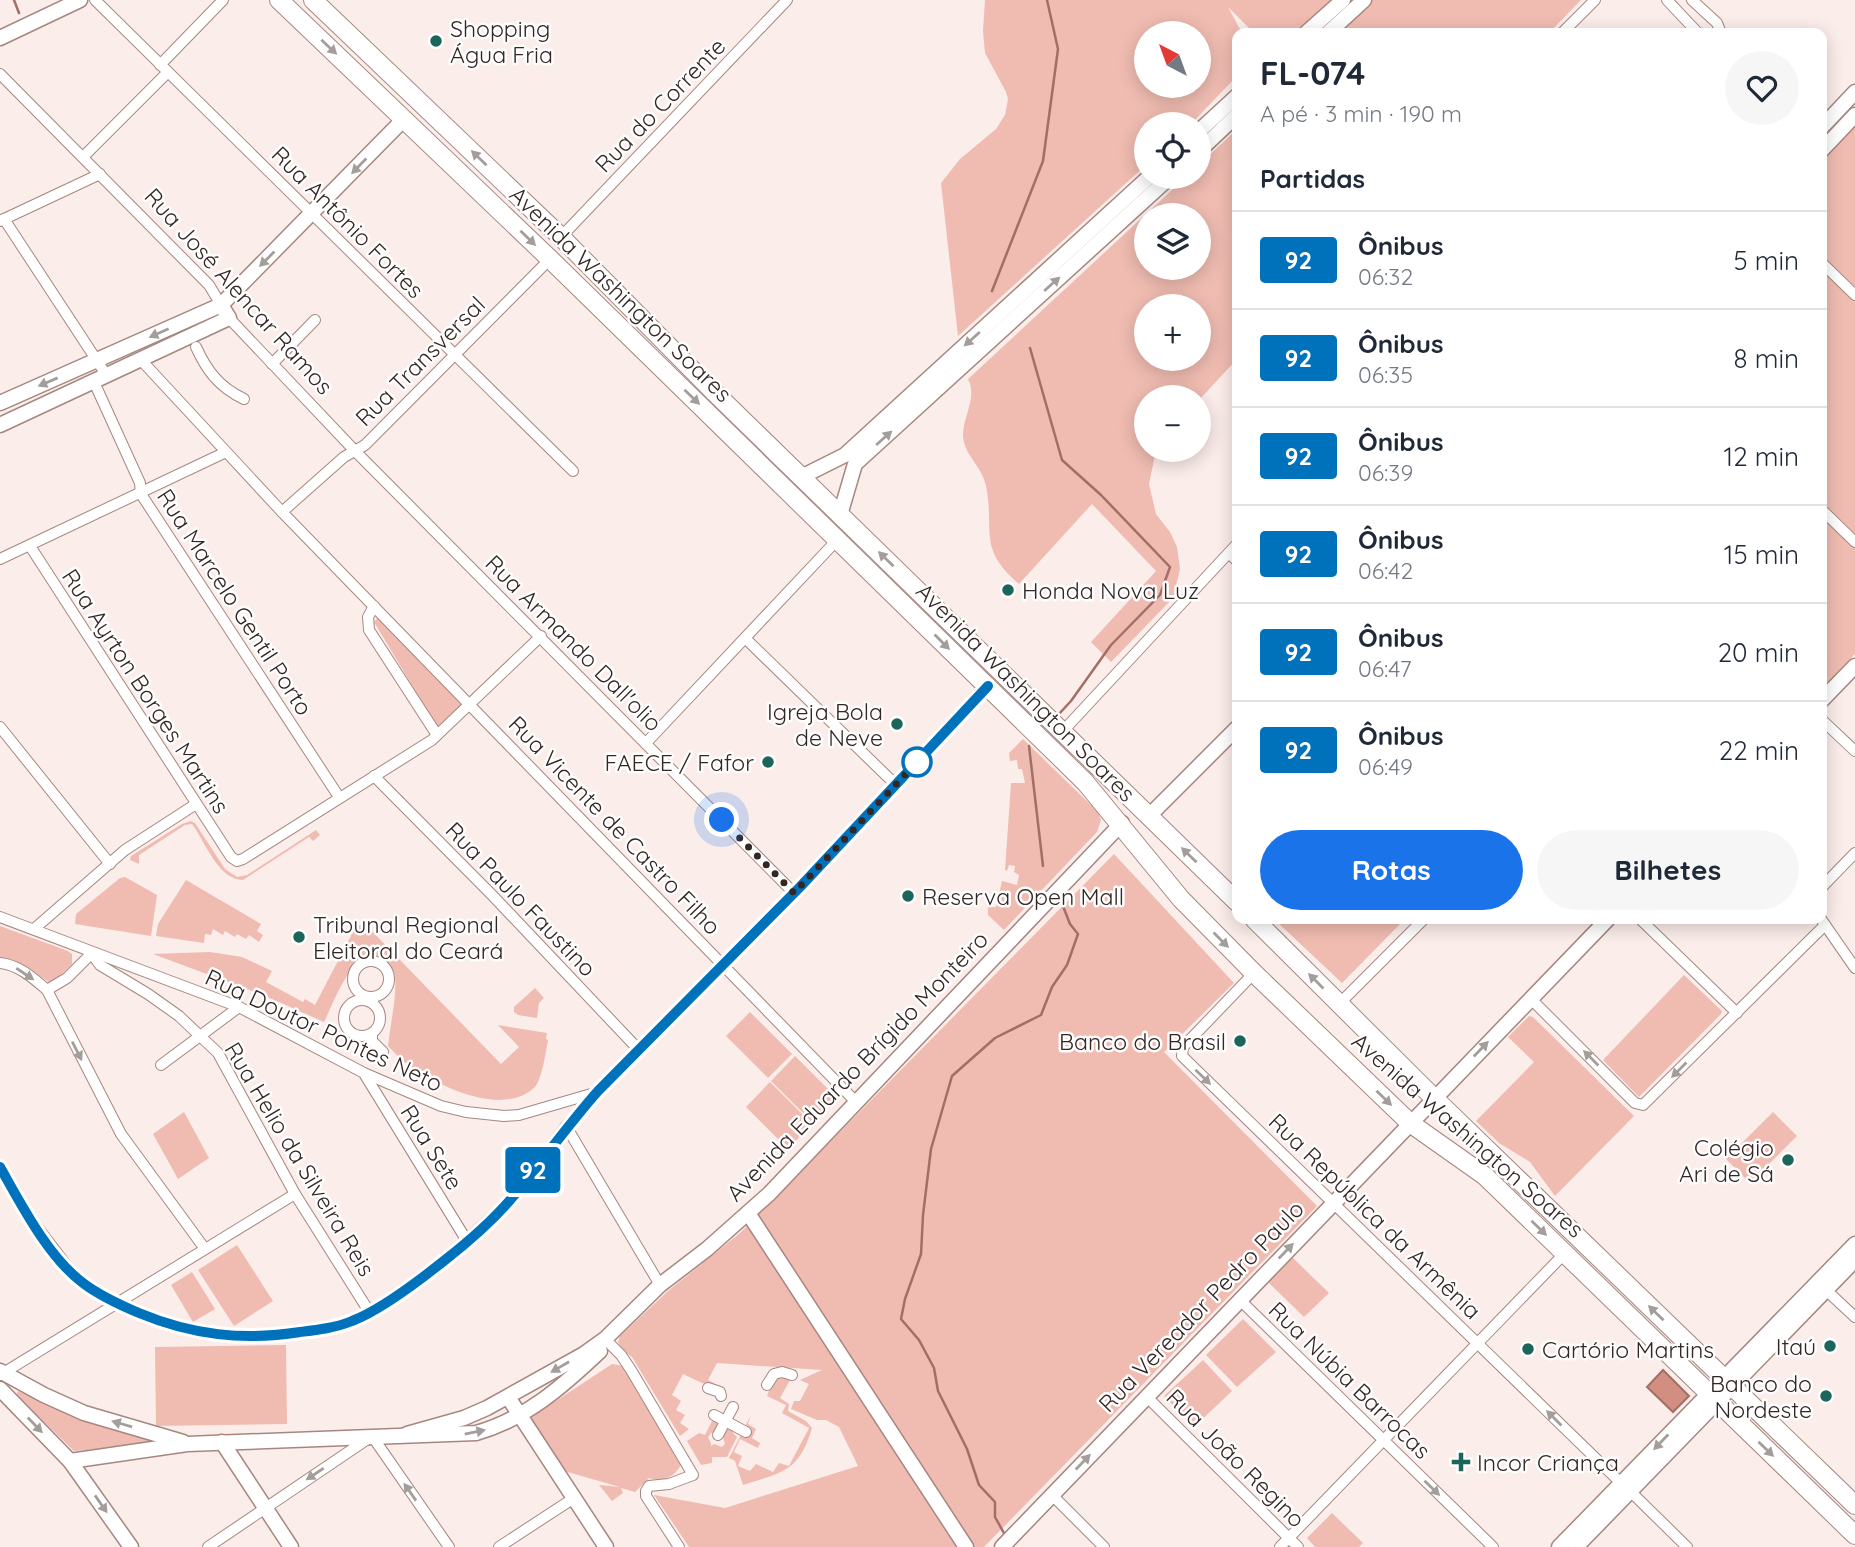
<!DOCTYPE html>
<html lang="pt">
<head>
<meta charset="utf-8">
<style>
	:root { --surface:#fff; --page:#f6f6f7; --text:#1f2937; --muted:#747a83; --line:#e0e1e3; --accent:#1a73e8 }
	body { margin:0; font-family:Quicksand,sans-serif; background:var(--page); color:var(--text); height:100vh; display:flex; flex-direction:column; font-size:26px; white-space:nowrap }
	* { box-sizing:border-box; margin:0 }
	p { font-size:23px; color:var(--muted) }
	.icon { flex:none; width:38px; height:38px; fill:none; stroke:currentColor; stroke-width:2; stroke-linecap:round; stroke-linejoin:round }
	.map { position:relative; flex:1; overflow:hidden }
	.sheet { position:absolute; left:1232px; top:28px; width:595px; height:896px; display:flex; flex-direction:column; background:var(--surface); border-radius:14px; box-shadow:0 4px 18px #0003 }
	.sheet>* { flex:none }
	.badge { padding:0 14px; border-radius:5px; font-size:24px; line-height:46px }
	.needle { width:46px; rotate:319deg }
	.tools { position:absolute; left:1134px; top:21px; display:grid; gap:14px }
	.tools a { display:grid; place-items:center; width:77px; height:77px; border-radius:50%; background:var(--surface); box-shadow:0 4px 18px #0003; font-size:35px }
	.you { position:absolute; width:35px; height:35px; margin:-18px; border:5px solid #fff; border-radius:50%; background:#1a73e8; box-shadow:0 0 0 10px #1a73e833 }
	.map>.badge { position:absolute; translate:-50% -50%; box-shadow:0 0 0 4px #fff }
	h2 { padding:0 28px; font-size:26px; line-height:63px }
	.round { display:grid; place-items:center; flex:none; width:74px; height:74px; border-radius:37px; background:var(--page) }
	.head { display:flex; align-items:center; justify-content:space-between; height:119px; padding:0 28px }
	h1 { font-size:33px; font-weight:800; line-height:52px }
	.action { display:flex; gap:14px; margin-top:auto; padding:14px 28px }
	.action a { flex:1; height:80px; border-radius:42px; background:var(--accent); color:#fff; font-size:28px; font-weight:800; line-height:80px; text-align:center }
	.action a+a { background:var(--page); color:var(--text) }
	ul { padding:0; list-style:none }
	li { display:flex; align-items:center; gap:21px; height:98px; padding:0 28px; border-top:2px solid var(--line) }
	li div { flex:1 }
	li b { display:block; font-size:26px }
	li em { font-style:normal }
	li .badge { min-width:77px; font-weight:700; text-align:center }
	.map>svg:first-child { display:block }
</style>
</head>
<body>
<div class="map">
<svg width="1855" height="1547" viewBox="0 0 1855 1547">
	<rect width="100%" height="100%" fill="#fbedea"/>
	<g fill="#f0bcb1" fill-rule="evenodd">
		<path d="M985,0H1581L1549,33H1254L1228,7L1242,33H1237V76L1191,124H1146V165L958,336L941,183L960,159L996,129L1005,115L1008,99L1006,92L985,53L983,31ZM1146,33H1199V86H1146Z"/>
		<path d="M1855,120V654L1822,688V155Z"/>
		<path d="M1237,129V359L1199,400V397H1146V450H1156L1149,484L1156,514L1170,532L1177,547L1180,569L1173,598L1111,662L1091,642L1156,571L1092,504L1019,584C977,548 995,532 986,486C983,468 965,456 963,437C962,417 978,398 968,379L1186,177H1199V165ZM1146,215H1199V268H1146ZM1146,306H1199V359H1146Z"/>
		<path d="M380,615L462,704L437,727L374,622Z"/>
		<path d="M1023,739L1098,812L1101,820L1097,832L1004,930L988,915V907H996L1002,881L1017,885L1019,875L1014,872L1015,866L1009,865L1007,871L1005,870L1011,783H1025L1022,769H1018L1017,760L1010,761L1009,753Z"/>
		<path d="M191,821L195,823L225,869L237,877L247,875L316,830L320,835L313,841L309,837L243,880C218,880 205,841 192,824L185,825L139,855V864L130,860L131,856L182,824Z"/>
		<path d="M1114,854L1234,983L1164,1052L1317,1206L984,1547H689L654,1495L725,1508L858,1466L839,1427L826,1420H817L791,1409L794,1401H800L809,1384L800,1380L822,1370L717,1363L708,1380L721,1387L719,1391L683,1374L672,1395L681,1401L676,1410L685,1415L680,1423L689,1429L680,1436L632,1357L622,1350L618,1342L620,1336L668,1291L740,1233Z"/>
		<path d="M125,877L157,895L151,936L75,924L76,914L120,878Z"/>
		<path d="M186,880L261,924L257,931L263,935L259,942L249,935L246,939L237,934L235,937L225,931L223,935L213,929L211,935L205,934L204,943L156,936L158,924Z"/>
		<path d="M1274,919H1405L1342,983Z"/>
		<path d="M359,925L368,927L501,1064L519,1047L498,1025L547,1033L546,1039L548,1040C546,1051 542,1079 535,1087C503,1118 438,1086 408,1065C401,1060 395,1053 388,1046C390,1026 397,997 395,976C394,969 390,963 383,959C354,942 334,1003 324,1022L263,995L153,954L210,952L242,957L272,971L266,982L303,1002L305,999L315,1005L355,928Z"/>
		<path d="M0,926L68,951L72,954V964L56,980L49,982L13,960L0,957Z"/>
		<path d="M1684,975L1722,1011L1721,1014L1639,1097L1603,1060Z"/>
		<path d="M535,988L544,998L539,1003L537,1018L518,1015L514,1012V1007Z"/>
		<path d="M750,1012L792,1054L768,1078L726,1036Z"/>
		<path d="M1529,1016L1533,1017L1634,1116L1555,1196L1530,1162L1499,1143L1476,1121L1534,1062L1508,1037Z"/>
		<path d="M795,1056L837,1098L813,1123L771,1081Z"/>
		<path d="M770,1082L812,1124L788,1149L746,1107Z"/>
		<path d="M184,1112L209,1158L178,1179L153,1134Z"/>
		<path d="M1773,1112L1797,1136L1750,1183L1726,1159Z"/>
		<path d="M237,1245L273,1301L234,1326L198,1270Z"/>
		<path d="M1292,1257L1329,1293L1304,1317L1268,1282Z"/>
		<path d="M192,1272L215,1309L193,1322L171,1285Z"/>
		<path d="M1243,1319L1276,1352L1237,1387L1206,1355Z"/>
		<path d="M286,1345L287,1424L156,1426L155,1347Z"/>
		<path d="M1203,1360L1232,1391L1194,1427L1164,1396Z"/>
		<path d="M612,1364L624,1366L681,1465C673,1478 663,1482 649,1478L635,1492L621,1488L623,1493L612,1501L599,1485L620,1487L564,1471L527,1420Z"/>
		<path d="M774,1376L790,1380L780,1398L789,1404L788,1411L806,1421L812,1428C799,1472 783,1472 743,1485L735,1461L729,1458L751,1415L748,1424L756,1429L752,1438L760,1443L758,1448L740,1439L734,1452L742,1456L738,1466L750,1471L756,1464L773,1472L779,1463L789,1466L809,1428L782,1413L786,1405L767,1396Z"/>
		<path d="M18,1391L87,1421L156,1439L157,1442L153,1445L74,1451L16,1395Z"/>
		<path d="M714,1417L724,1422L718,1432L711,1433L708,1437L711,1443V1446L714,1444L722,1447L725,1444L722,1434L726,1423L734,1427L733,1433L737,1437L727,1457H712V1463L701,1465L687,1441L699,1433L705,1435Z"/>
		<path d="M1332,1513L1363,1543L1359,1547H1315L1307,1538Z"/>
	</g>
	<path fill="#d28e80" stroke="#a26f64" stroke-width="2" d="M1663,1370L1689,1396L1673,1412L1647,1387Z"/>
	<g fill="none" stroke-linecap="round" stroke-linejoin="round">
		<g stroke="#a26f64" stroke-width="2.5">
			<path d="M14,0L19,13"/>
			<path d="M992,291L1043,161L1058,49L1047,0"/>
			<path d="M1030,348L1062,460L1101,495L1170,567L1160,595L1111,645L1071,701L1058,715"/>
			<path d="M1029,746L1043,866"/>
			<path d="M1005,1535L995,1517V1502L979,1485L967,1449L938,1391L934,1368L919,1340L901,1319L905,1299L921,1254L923,1215L931,1149L952,1076L995,1038L1041,1015L1052,987L1067,965L1078,934L1070,924L1061,901"/>
		</g>
		<g stroke="#a68780" stroke-width="12">
			<g id="street">
				<path d="M95,0L573,471"/>
				<path d="M1667,0L1698,33"/>
				<path d="M1692,0L1717,23L1721,33"/>
				<path d="M1562,33L1595,0"/>
				<path d="M160,65L223,0"/>
				<path d="M0,74L209,285L221,305"/>
				<path d="M83,157L168,72"/>
				<path d="M4,219L107,376"/>
				<path d="M0,221L100,174"/>
				<path d="M561,237L787,0"/>
				<path d="M1822,263L1855,295"/>
				<path d="M229,318L355,451L794,893"/>
				<path d="M196,347C207,371 219,387 244,399"/>
				<path d="M141,360L282,512L856,1102"/>
				<path d="M272,364L315,320"/>
				<path d="M94,382L140,483L141,494L339,797"/>
				<path d="M1822,510L1855,542"/>
				<path d="M282,512L344,457L365,445L550,259"/>
				<path d="M30,546L231,857L237,861L243,859L432,740L541,636"/>
				<path d="M1229,553L1237,561"/>
				<path d="M0,559L226,452"/>
				<path d="M374,606L368,617L369,630L437,735"/>
				<path d="M746,639L896,785"/>
				<path d="M1822,720L1855,751"/>
				<path d="M0,727L110,864"/>
				<path d="M1063,731L1237,544"/>
				<path d="M646,743L838,539"/>
				<path d="M374,776L493,896L639,1050"/>
				<path d="M1822,887L1855,853"/>
				<path d="M0,917L239,1007L364,1073L441,1106L466,1112L504,1116L519,1115L598,1092"/>
				<path d="M1640,919L1737,1013"/>
				<path d="M1821,919L1855,968"/>
				<path d="M34,929L125,850L196,804"/>
				<path d="M92,954L100,965L148,994L179,1016L218,1053L295,1194L370,1313"/>
				<circle cx="371" cy="979" r="18"/>
				<path d="M0,963C19,965 33,978 47,990L121,1134L205,1249"/>
				<path d="M1254,973L1183,1047L1182,1056L1621,1483"/>
				<path d="M47,990L67,978L92,953"/>
				<path d="M1530,998L1635,1103L1643,1105L1825,925"/>
				<circle cx="362" cy="1018" r="18"/>
				<path d="M1339,1004L1424,919"/>
				<path d="M372,1033V1041L383,1052"/>
				<path d="M161,1065L239,1007"/>
				<path d="M365,1075L467,1241"/>
				<path d="M566,1126L660,1285"/>
				<path d="M0,1167L31,1219L73,1274L83,1283L116,1303L167,1324L195,1332L234,1337L277,1336L331,1328L370,1313L444,1261L510,1200L566,1126L598,1092L794,893L988,686"/>
				<path d="M1826,1290L1855,1317"/>
				<path d="M1240,1300L1493,1547"/>
				<path d="M605,1339L621,1355L631,1370L693,1475L669,1484L649,1486L646,1491V1496L679,1547"/>
				<path d="M0,1375L295,1194"/>
				<path d="M767,1385L774,1374L782,1372L792,1375"/>
				<path d="M708,1388L720,1392L721,1396"/>
				<path d="M1146,1396L1298,1547"/>
				<path d="M714,1415L746,1432"/>
				<path d="M718,1435L733,1407"/>
				<path d="M1630,1491L1687,1547"/>
				<path d="M1052,1495L1104,1547"/>
				<path d="M208,1547L372,1436L449,1547"/>
				<path d="M499,1547L574,1498"/>
				<path d="M1280,1547L1565,1253"/>
			</g>
		</g>
		<g stroke="#a68780" stroke-width="17">
			<g id="secondary">
				<path d="M1306,33L1343,0"/>
				<path d="M1328,33L1364,0"/>
				<path d="M0,38L80,0"/>
				<path d="M1822,127L1855,92"/>
				<path d="M1199,131L1237,96"/>
				<path d="M1822,150L1855,115"/>
				<path d="M1199,151L1237,115"/>
				<path d="M0,403L221,305L404,119"/>
				<path d="M0,425L229,318L221,305"/>
				<path d="M801,477L845,455L1149,177"/>
				<path d="M840,515L855,464L1170,177"/>
				<path d="M1822,700L1855,666"/>
				<path d="M1150,815L1237,728"/>
				<path d="M748,1213L966,1547"/>
				<path d="M0,1371L44,1395L84,1413L183,1442"/>
				<path d="M0,1389L70,1461L131,1547"/>
				<path d="M508,1397L606,1547"/>
				<path d="M407,1434L464,1418L487,1408L584,1354L605,1339L660,1285L707,1249L769,1194L1122,823"/>
				<path d="M222,1442L291,1547"/>
				<path d="M70,1461L187,1444L476,1433C526,1419 563,1386 600,1351"/>
				<path d="M1002,1547L1608,919"/>
				<path d="M1559,1547L1855,1244"/>
				<path d="M1576,1547L1855,1260"/>
			</g>
		</g>
		<g stroke="#a68780" stroke-width="20">
			<g id="highway">
				<path d="M279,0L550,259L1085,782L1181,899L1254,973L1410,1123L1485,1176L1855,1535"/>
				<path d="M313,0L561,237L714,392L1237,902"/>
				<path d="M1254,919L1434,1098L1855,1505"/>
			</g>
		</g>
		<use href="#street" stroke="#fff" stroke-width="10"/>
		<use href="#secondary" stroke="#fff" stroke-width="14"/>
		<use href="#highway" stroke="#fff" stroke-width="18"/>
	</g>
	<defs><path id="oneway-solid" d="M-6-.8H1V-3.2L6.5 0L1 3.2V.8H-6Z" transform="scale(1.75)"/></defs>
	<g fill="#a39d9c">
		<use href="#oneway-solid" transform="translate(329 47) rotate(43)"/>
		<use href="#oneway-solid" transform="translate(479 158) rotate(-136)"/>
		<use href="#oneway-solid" transform="translate(359 166) rotate(134)"/>
		<use href="#oneway-solid" transform="translate(528 238) rotate(44)"/>
		<use href="#oneway-solid" transform="translate(267 259) rotate(135)"/>
		<use href="#oneway-solid" transform="translate(1052 284) rotate(-42)"/>
		<use href="#oneway-solid" transform="translate(159 333) rotate(156)"/>
		<use href="#oneway-solid" transform="translate(972 339) rotate(138)"/>
		<use href="#oneway-solid" transform="translate(48 382) rotate(157)"/>
		<use href="#oneway-solid" transform="translate(692 397) rotate(44)"/>
		<use href="#oneway-solid" transform="translate(884 438) rotate(-42)"/>
		<use href="#oneway-solid" transform="translate(886 559) rotate(-136)"/>
		<use href="#oneway-solid" transform="translate(942 642) rotate(45)"/>
		<use href="#oneway-solid" transform="translate(1189 855) rotate(-136)"/>
		<use href="#oneway-solid" transform="translate(1221 940) rotate(45)"/>
		<use href="#oneway-solid" transform="translate(25 974) rotate(34)"/>
		<use href="#oneway-solid" transform="translate(1316 981) rotate(-135)"/>
		<use href="#oneway-solid" transform="translate(1481 1049) rotate(-46)"/>
		<use href="#oneway-solid" transform="translate(77 1051) rotate(63)"/>
		<use href="#oneway-solid" transform="translate(1591 1058) rotate(-135)"/>
		<use href="#oneway-solid" transform="translate(1679 1070) rotate(135)"/>
		<use href="#oneway-solid" transform="translate(1203 1077) rotate(44)"/>
		<use href="#oneway-solid" transform="translate(1384 1098) rotate(44)"/>
		<use href="#oneway-solid" transform="translate(1539 1228) rotate(44)"/>
		<use href="#oneway-solid" transform="translate(1286 1251) rotate(-46)"/>
		<use href="#oneway-solid" transform="translate(1656 1313) rotate(-136)"/>
		<use href="#oneway-solid" transform="translate(560 1367) rotate(150)"/>
		<use href="#oneway-solid" transform="translate(1554 1418) rotate(-135)"/>
		<use href="#oneway-solid" transform="translate(122 1424) rotate(-164)"/>
		<use href="#oneway-solid" transform="translate(35 1425) rotate(46)"/>
		<use href="#oneway-solid" transform="translate(475 1432) rotate(-11)"/>
		<use href="#oneway-solid" transform="translate(1661 1442) rotate(134)"/>
		<use href="#oneway-solid" transform="translate(1766 1449) rotate(44)"/>
		<use href="#oneway-solid" transform="translate(1083 1462) rotate(-46)"/>
		<use href="#oneway-solid" transform="translate(315 1474) rotate(146)"/>
		<use href="#oneway-solid" transform="translate(1432 1488) rotate(44)"/>
		<use href="#oneway-solid" transform="translate(410 1492) rotate(-125)"/>
		<use href="#oneway-solid" transform="translate(101 1504) rotate(55)"/>
	</g>
	<g fill="none" stroke-linecap="round" stroke-linejoin="round">
		<g stroke="#fff" stroke-width="16">
			<path id="line" d="M0,1167C21,1204 48,1257 83,1283C100,1296 120,1305 139,1313C192,1335 243,1341 300,1332C317,1330 335,1328 352,1321C381,1310 420,1280 445,1260C468,1242 492,1221 511,1199C541,1163 567,1126 598,1091L800,887L988,686"/>
		</g>
		<use href="#line" stroke="#0072bc" stroke-width="10"/>
		<path stroke="#332624" stroke-width="7" stroke-dasharray="0 12.6" d="M722,820L794,893L917,762"/>
	</g>
	<g fill="#1b655b" stroke="#fefefe" stroke-width="2.5">
		<circle cx="436" cy="41" r="7"/>
		<circle cx="1008" cy="590" r="7"/>
		<circle cx="897" cy="724" r="7"/>
		<circle cx="768" cy="762" r="7"/>
		<circle cx="908" cy="896" r="7"/>
		<circle cx="299" cy="937" r="7"/>
		<circle cx="1240" cy="1041" r="7"/>
		<circle cx="1788" cy="1160" r="7"/>
		<circle cx="1830" cy="1346" r="7"/>
		<circle cx="1528" cy="1349" r="7"/>
		<circle cx="1826" cy="1396" r="7"/>
		<path d="M1457.5 1451.5h7v7h7v7h-7v7h-7v-7h-7v-7h7z"/>
	</g>
	<circle fill="#fff" stroke="#0072bc" stroke-width="3.5" cx="917" cy="762" r="14"/>
	<g text-anchor="middle" dominant-baseline="central" stroke-width="5" stroke-linejoin="round" paint-order="stroke">
		<g font-size="23" fill="#332624" stroke="#fefefe" text-anchor="start">
			<text x="450" y="28">Shopping<tspan x="450" dy="26">Água Fria</tspan></text>
			<text x="1022" y="590">Honda Nova Luz</text>
			<text x="883" y="711" text-anchor="end">Igreja Bola<tspan x="883" dy="26">de Neve</tspan></text>
			<text x="754" y="762" text-anchor="end">FAECE / Fafor</text>
			<text x="922" y="896">Reserva Open Mall</text>
			<text x="313" y="924">Tribunal Regional<tspan x="313" dy="26">Eleitoral do Ceará</tspan></text>
			<text x="1226" y="1041" text-anchor="end">Banco do Brasil</text>
			<text x="1774" y="1147" text-anchor="end">Colégio<tspan x="1774" dy="26">Ari de Sá</tspan></text>
			<text x="1816" y="1346" text-anchor="end">Itaú</text>
			<text x="1542" y="1349">Cartório Martins</text>
			<text x="1812" y="1383" text-anchor="end">Banco do<tspan x="1812" dy="26">Nordeste</tspan></text>
			<text x="1477" y="1462">Incor Criança</text>
		</g>
		<g font-size="23" fill="#332624" stroke="#fefefe">
			<text transform="translate(660 105) rotate(-46)">Rua do Corrente</text>
			<text transform="translate(348 222) rotate(45)">Rua Antônio Fortes</text>
			<text transform="translate(239 291) rotate(48)">Rua José Alencar Ramos</text>
			<text transform="translate(621 294) rotate(44)">Avenida Washington Soares</text>
			<text transform="translate(420 361) rotate(-45)">Rua Transversal</text>
			<text transform="translate(235 602) rotate(57)">Rua Marcelo Gentil Porto</text>
			<text transform="translate(574 643) rotate(45)">Rua Armando Dall'olio</text>
			<text transform="translate(146 691) rotate(57)">Rua Ayrton Borges Martins</text>
			<text transform="translate(1026 692) rotate(45)">Avenida Washington Soares</text>
			<text transform="translate(615 825) rotate(46)">Rua Vicente de Castro Filho</text>
			<text transform="translate(521 899) rotate(46)">Rua Paulo Faustino</text>
			<text transform="translate(324 1030) rotate(25)">Rua Doutor Pontes Neto</text>
			<text transform="translate(857 1066) rotate(-46)">Avenida Eduardo Brígido Monteiro</text>
			<text transform="translate(1468 1135) rotate(41)">Avenida Washington Soares</text>
			<text transform="translate(432 1147) rotate(58)">Rua Sete</text>
			<text transform="translate(300 1159) rotate(59)">Rua Helio da Silveira Reis</text>
			<text transform="translate(1375 1216) rotate(44)">Rua República da Armênia</text>
			<text transform="translate(1201 1306) rotate(-46)">Rua Vereador Pedro Paulo</text>
			<text transform="translate(1350 1380) rotate(44)">Rua Núbia Barrocas</text>
			<text transform="translate(1236 1458) rotate(45)">Rua João Regino</text>
		</g>
	</g>
</svg>
<div class="tools">
<a><svg class="needle" viewBox="-14 -14 28 28"><path d="M0-13l5 13h-10z" fill="#e53935"/><path d="M0 13l5-13h-10z" fill="#747a83"/></svg></a>
<a><svg class="icon" aria-label="locate" viewBox="0 0 24 24"><circle cx="12" cy="12" r="6"/><path d="M12 2v4M12 18v4M2 12h4M18 12h4"/></svg></a>
<a><svg class="icon" aria-label="layers" viewBox="0 0 24 24"><path d="M12 4l9 5-9 5-9-5zM3 14l9 5 9-5"/></svg></a>
<a>+</a>
<a>−</a>
</div>
<div class="you" style="left:722px;top:820px"></div>
<b class="badge" style="left:533px;top:1170px;background:#0072bc;color:#fff">92</b>
<section class="sheet">
<div class="head"><div><h1>FL-074</h1><p>A pé · 3 min · 190 m</p></div><a class="round"><svg class="icon" aria-label="heart" viewBox="0 0 24 24"><path d="M12 20l-8-8c-3-5 5-10 8-4 3-6 11-1 8 4z"/></svg></a></div>
<h2>Partidas</h2>
<ul>
<li><span class="badge" style="background:#0072bc;color:#fff">92</span><div><b>Ônibus</b><p>06:32</p></div><em>5 min</em></li>
<li><span class="badge" style="background:#0072bc;color:#fff">92</span><div><b>Ônibus</b><p>06:35</p></div><em>8 min</em></li>
<li><span class="badge" style="background:#0072bc;color:#fff">92</span><div><b>Ônibus</b><p>06:39</p></div><em>12 min</em></li>
<li><span class="badge" style="background:#0072bc;color:#fff">92</span><div><b>Ônibus</b><p>06:42</p></div><em>15 min</em></li>
<li><span class="badge" style="background:#0072bc;color:#fff">92</span><div><b>Ônibus</b><p>06:47</p></div><em>20 min</em></li>
<li><span class="badge" style="background:#0072bc;color:#fff">92</span><div><b>Ônibus</b><p>06:49</p></div><em>22 min</em></li>
</ul>
<div class="action"><a>Rotas</a><a>Bilhetes</a></div>
</section>
</div>
</body>
</html>
